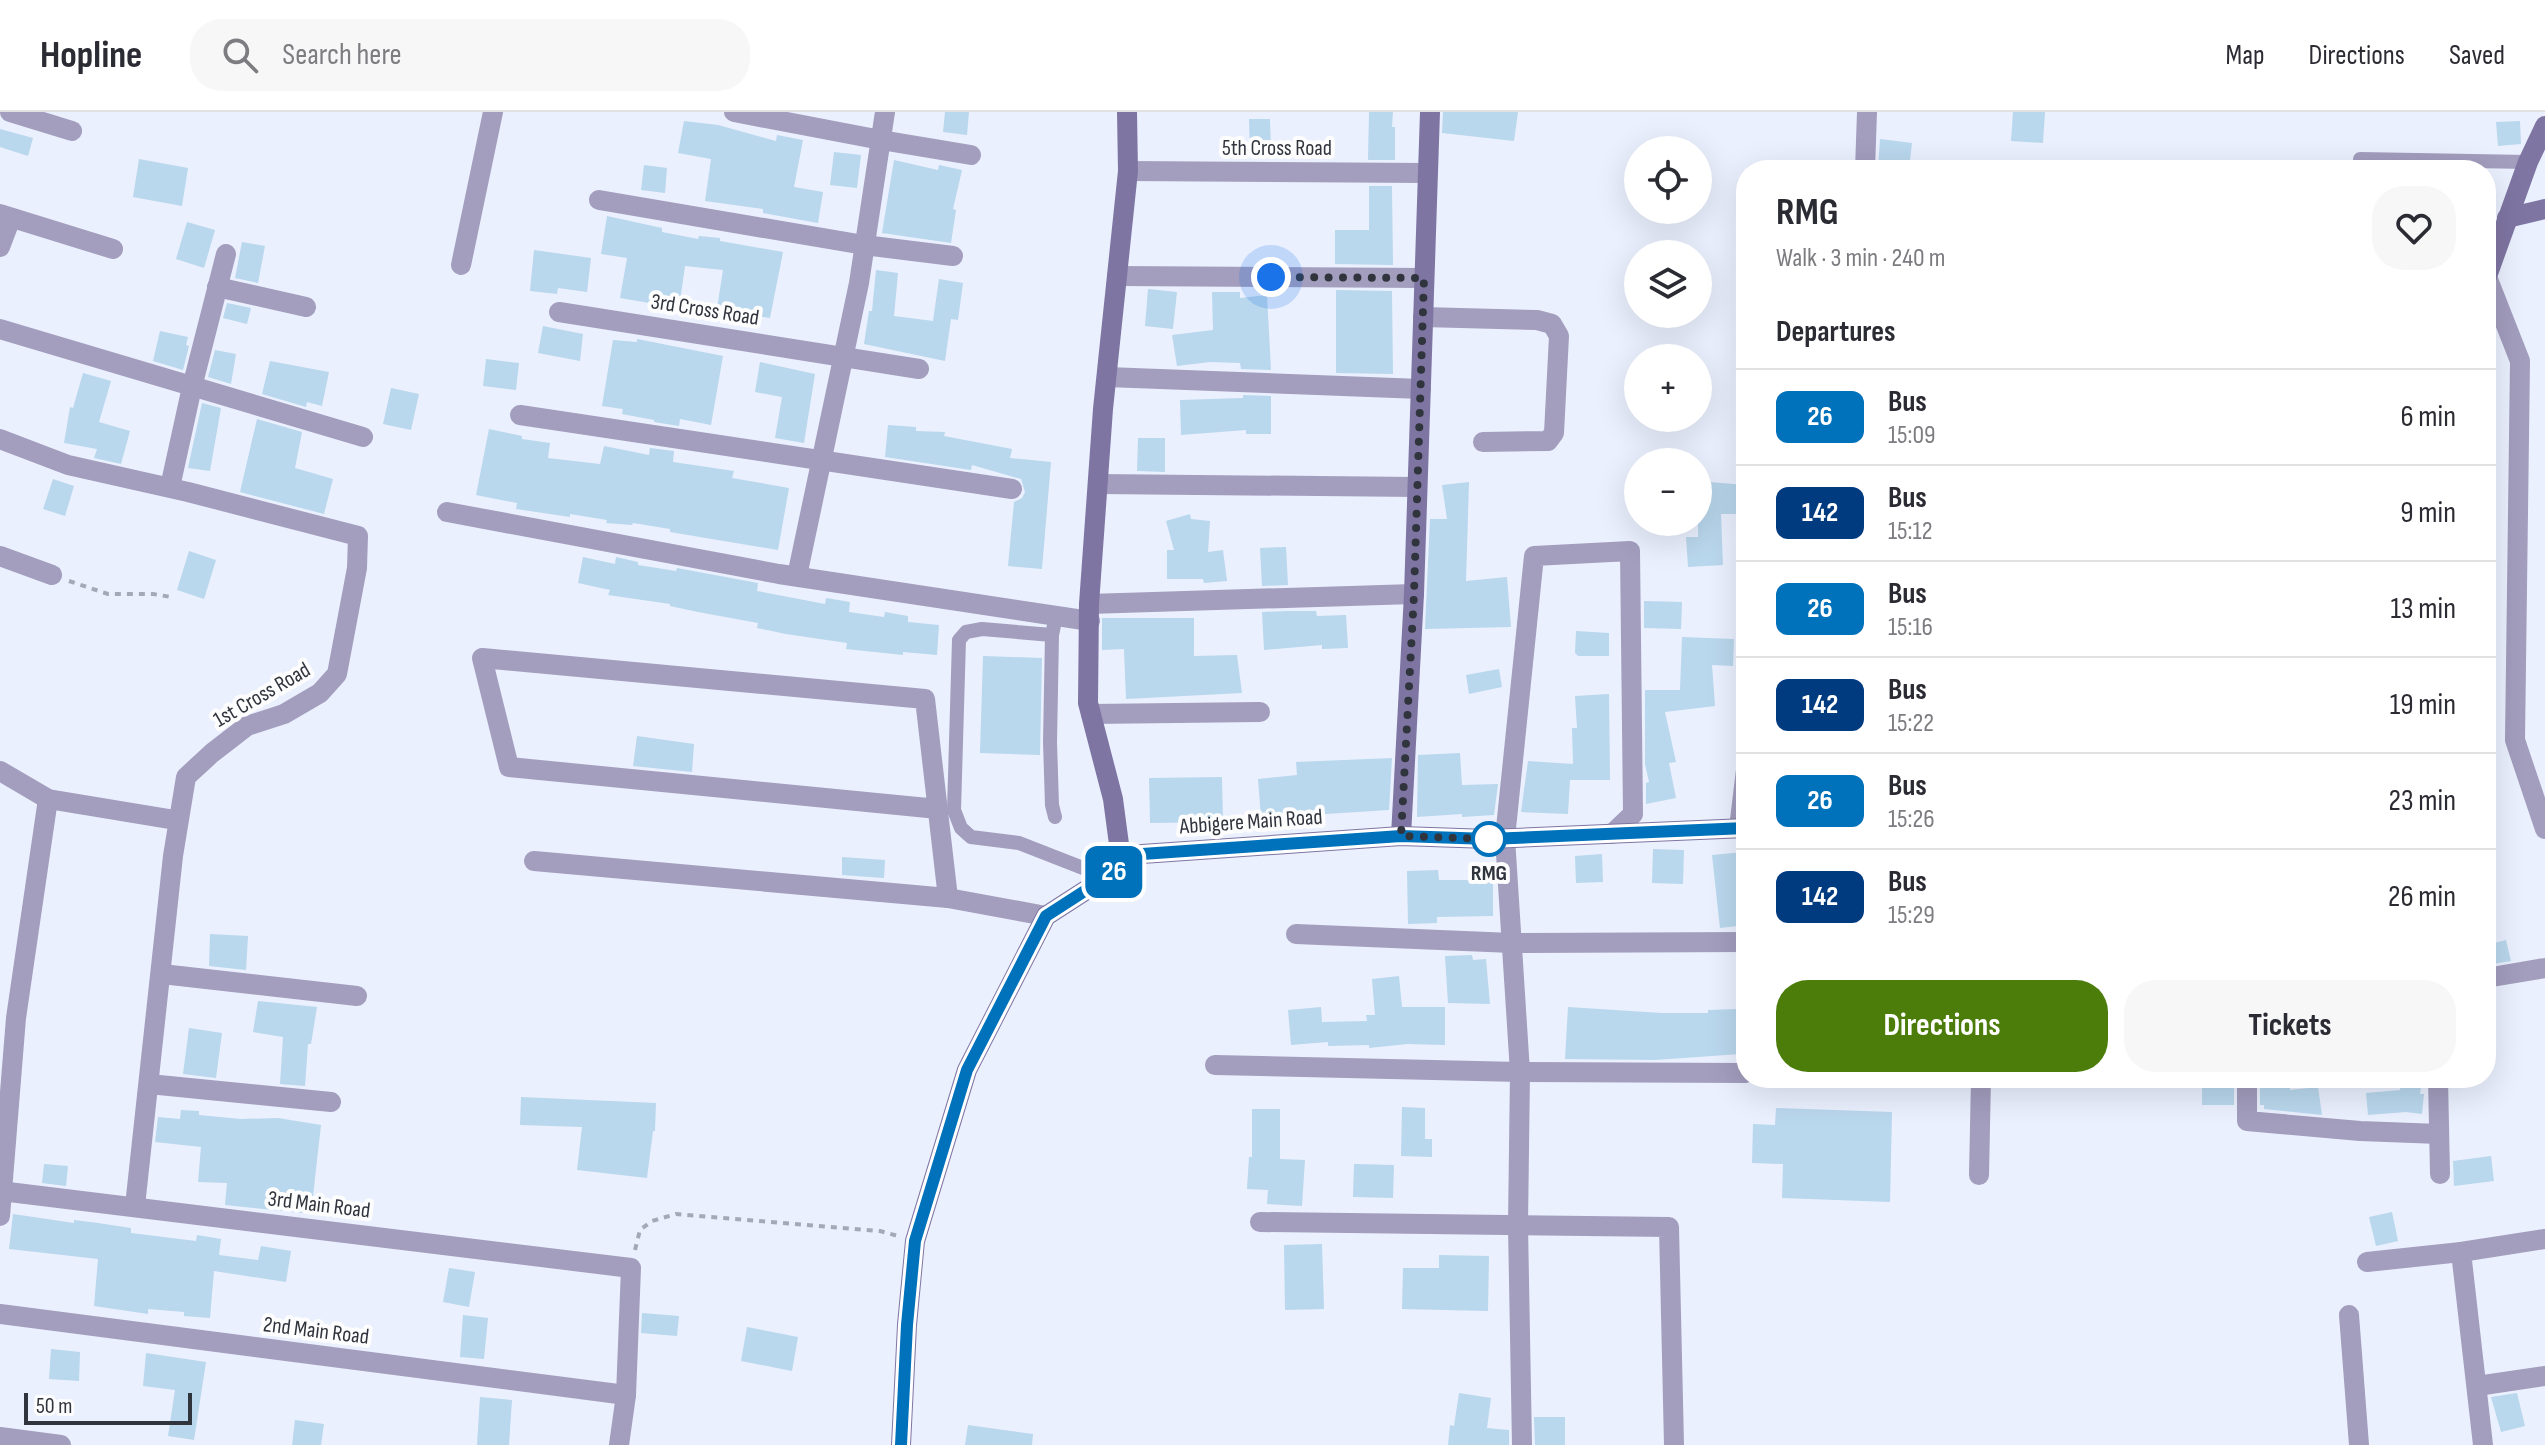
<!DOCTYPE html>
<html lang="en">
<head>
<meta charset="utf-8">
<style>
	:root { --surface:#fff; --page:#f7f7f7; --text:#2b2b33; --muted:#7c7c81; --line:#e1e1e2; --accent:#4c7d0b }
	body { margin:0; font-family:"Sofia Sans Condensed",sans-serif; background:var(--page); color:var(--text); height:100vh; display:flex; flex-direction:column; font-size:30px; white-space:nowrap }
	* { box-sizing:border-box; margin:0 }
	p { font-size:26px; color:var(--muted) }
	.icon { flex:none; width:44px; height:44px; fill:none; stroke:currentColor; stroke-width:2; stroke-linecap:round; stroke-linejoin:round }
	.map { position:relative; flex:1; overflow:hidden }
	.side { position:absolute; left:1736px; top:48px; width:760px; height:928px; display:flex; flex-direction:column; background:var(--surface); border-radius:32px; box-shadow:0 8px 32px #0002 }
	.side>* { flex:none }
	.badge { padding:0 16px; border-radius:12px; font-size:28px; line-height:52px }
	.tools { position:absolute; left:1624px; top:24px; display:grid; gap:16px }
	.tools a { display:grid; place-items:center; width:88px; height:88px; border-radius:50%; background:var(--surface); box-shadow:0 8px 32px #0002; font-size:40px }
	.scale { position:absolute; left:24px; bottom:20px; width:168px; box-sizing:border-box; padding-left:8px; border:4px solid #30343d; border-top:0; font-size:22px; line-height:28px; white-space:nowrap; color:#30343d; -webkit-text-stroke:6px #fdfdfd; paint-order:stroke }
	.you { position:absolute; width:40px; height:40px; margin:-20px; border:6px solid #fff; border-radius:50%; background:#1a73e8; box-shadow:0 0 0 12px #1a73e833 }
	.map>.badge { position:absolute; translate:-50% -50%; box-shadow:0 0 0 4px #fff }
	h2 { padding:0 40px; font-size:30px; line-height:72px }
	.round { display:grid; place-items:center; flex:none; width:84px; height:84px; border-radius:32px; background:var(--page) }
	.summary { display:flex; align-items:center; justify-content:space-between; height:136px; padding:0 40px }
	h1 { font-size:38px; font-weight:700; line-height:60px }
	.cta { display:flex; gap:16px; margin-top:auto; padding:16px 40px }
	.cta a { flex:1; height:92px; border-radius:32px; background:var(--accent); color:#fff; font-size:32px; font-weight:700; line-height:92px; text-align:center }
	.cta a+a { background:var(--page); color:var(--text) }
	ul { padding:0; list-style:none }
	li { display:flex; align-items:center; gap:24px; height:96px; padding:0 40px; border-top:2px solid var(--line) }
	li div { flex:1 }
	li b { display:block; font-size:30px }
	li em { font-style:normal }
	li .badge { min-width:88px; font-weight:700; text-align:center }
	header { display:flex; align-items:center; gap:48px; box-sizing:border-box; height:112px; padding:0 40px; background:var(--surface); border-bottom:2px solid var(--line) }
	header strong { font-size:38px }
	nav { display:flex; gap:44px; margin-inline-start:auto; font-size:28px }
	.search { width:560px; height:72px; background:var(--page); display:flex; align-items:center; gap:20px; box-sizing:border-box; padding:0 28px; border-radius:32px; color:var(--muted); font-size:30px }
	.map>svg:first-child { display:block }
</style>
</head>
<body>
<header>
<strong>Hopline</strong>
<div class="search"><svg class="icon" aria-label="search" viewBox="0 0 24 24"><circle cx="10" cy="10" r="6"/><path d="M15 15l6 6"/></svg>Search here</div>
<nav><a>Map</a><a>Directions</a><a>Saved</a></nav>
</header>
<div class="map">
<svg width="2545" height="1333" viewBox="0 0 2545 1333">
	<rect width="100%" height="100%" fill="#eaf0fe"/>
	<g fill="#b9d7ed">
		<path d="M945,0H969L967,23L943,20Z"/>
		<path d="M1369,0H1393L1392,15H1395V48H1368Z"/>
		<path d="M1443,0H1518L1514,29L1442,21Z"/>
		<path d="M2013,0H2045L2043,31L2011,29Z"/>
		<path d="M1249,7H1270L1271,41H1250Z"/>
		<path d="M684,9L718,13L776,29L777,23L803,28L794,75L823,80L818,111L763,101V97L705,89L711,47L678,41Z"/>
		<path d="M2520,9L2521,32L2498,34L2496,10Z"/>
		<path d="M0,17L33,26L28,44L0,35Z"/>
		<path d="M1880,27L1912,31L1909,58H1878Z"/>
		<path d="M834,40L861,43L857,76L830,73Z"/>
		<path d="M139,47L188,56L182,94L133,85Z"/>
		<path d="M894,48L938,58L939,53L962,58L953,97L956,98L951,131L882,121Z"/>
		<path d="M644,53L667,56L665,81L641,78Z"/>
		<path d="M1369,74H1392L1393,153L1335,152V118H1369Z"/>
		<path d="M607,104L662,116V120L698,127L699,124L720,126V129L783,140L770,206L738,201V206L716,203L723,158L685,154L679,196L620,186L627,146L601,142Z"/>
		<path d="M187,110L215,118L204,156L176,147Z"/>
		<path d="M242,130L265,134L258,171L235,166Z"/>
		<path d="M534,138L591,146L587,180L558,176L557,182L530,179Z"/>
		<path d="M876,158L898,161L894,204L933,209L939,167L963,171L958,208L951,207L945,249L864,232L869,199H872Z"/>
		<path d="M1148,177L1177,180L1173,217L1145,214Z"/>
		<path d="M1336,178L1392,179L1393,262L1336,261Z"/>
		<path d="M1212,180H1240V186L1267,183L1271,258L1241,257L1240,251L1210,250L1177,254L1172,223L1213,218Z"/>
		<path d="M227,191L251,196L247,212L223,206Z"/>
		<path d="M543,214L583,222L580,249L538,241Z"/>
		<path d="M160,219L188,225L186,233L189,234L183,258L153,249Z"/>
		<path d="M637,227L723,244L711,313L680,307L679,314L654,310V308L622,302L623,297L602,294L613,228L637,230Z"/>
		<path d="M215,238L236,242L231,272L208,265Z"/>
		<path d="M486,247L519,251L516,278L483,274Z"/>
		<path d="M270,249L329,260L322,294L307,290L306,295L262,282Z"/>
		<path d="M760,250L815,262L804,331L775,326L782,285L755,280Z"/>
		<path d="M83,261L111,269L99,310L130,319L121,352L94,346L97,337L64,331L70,295L73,296Z"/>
		<path d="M391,276L419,282L411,318L383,312Z"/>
		<path d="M1243,283L1271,284V322H1246V318L1181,323L1180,288L1243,286Z"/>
		<path d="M202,291L221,296L210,359L188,356Z"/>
		<path d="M257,307L302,320L295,356L333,367L324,402L240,380Z"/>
		<path d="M888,313L916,315V319L945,320L944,324L1012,337L1010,346L1051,350L1042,457L1008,454L1014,390L1022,386L1025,380L1021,367L972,353L971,358L885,345Z"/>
		<path d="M489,317L522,324V327L550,331L548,346L600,352L604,334L649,343L650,336L674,339L673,350L734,359L732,366L789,376L778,438L670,420V417L633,411L632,413L606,411L607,408L570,402V405L516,397L517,391L476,383Z"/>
		<path d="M1138,326H1165V360L1137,359Z"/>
		<path d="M53,367L74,374L65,404L43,397Z"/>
		<path d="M1698,369L1746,373V402H1721L1723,453L1688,455L1686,425H1698Z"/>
		<path d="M1469,370L1466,469L1507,465L1511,515L1425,517L1430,407H1447L1442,373Z"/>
		<path d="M1190,402L1191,407L1210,409L1208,440L1223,438L1227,469L1204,471L1203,467H1167V438H1174L1166,409Z"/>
		<path d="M1286,435L1288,473L1262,474L1260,436Z"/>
		<path d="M189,439L216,448L204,487L177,478Z"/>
		<path d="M583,445L615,452L616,445L638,450V453L676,459L677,456L758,471L757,479L825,492L826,486L850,490L849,500L884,505L885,500L908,504V510L939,513L937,543L903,540V543L846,537L847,531L786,522L757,516L758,511L698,500L670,494V492L608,483L610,478L578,471Z"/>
		<path d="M1644,489L1682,490L1681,517L1644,516Z"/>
		<path d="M1288,499H1316L1317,504L1346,503L1348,536L1322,537V533L1264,538L1262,500Z"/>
		<path d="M1102,506H1194V544L1237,543L1242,581L1126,587L1124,537L1102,538Z"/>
		<path d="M1576,519L1609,521V544H1578L1575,541Z"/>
		<path d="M1682,525L1734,527L1733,554L1712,553L1715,594L1665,600L1676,650L1669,651L1676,686L1646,692V671L1649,670L1645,652V578H1680Z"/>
		<path d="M983,544L1042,546L1040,643L980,641Z"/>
		<path d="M1499,557L1502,575L1469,582L1466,563Z"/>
		<path d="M1609,582L1610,668H1570L1568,702L1521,700L1528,649L1573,652L1572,616H1577L1575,584Z"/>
		<path d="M637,624L694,632L692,660L633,654Z"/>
		<path d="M1460,641L1462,673L1498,672L1494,703L1462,705V702L1417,705L1418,643Z"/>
		<path d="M1392,646L1389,698L1261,706L1258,667L1297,663L1296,650Z"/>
		<path d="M1222,665L1223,710L1150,711L1149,666Z"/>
		<path d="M1653,737L1684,738L1683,772L1652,771Z"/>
		<path d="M1744,740L1746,813L1720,816L1712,743Z"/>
		<path d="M1602,742L1603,770L1576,771L1575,744Z"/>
		<path d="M842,745L885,748L884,766L842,763Z"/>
		<path d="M1438,758L1439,768H1493V804L1437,805V811L1408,812L1407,759Z"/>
		<path d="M210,822L248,824L246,858L209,854Z"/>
		<path d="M2506,828L2511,849L2486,853V833Z"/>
		<path d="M1472,843L1473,848L1486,847L1490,892L1448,891L1445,844Z"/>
		<path d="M1399,864L1402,895H1445V933L1407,932L1369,936V933L1328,934V930L1291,933L1288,898L1321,895L1322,910L1367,909L1366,903H1375L1372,867Z"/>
		<path d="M258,889L317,895L311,932H308L305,974L280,972L283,925L253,920Z"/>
		<path d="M1568,895L1662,901H1708V898L1738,897L1740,942L1655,948L1565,947Z"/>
		<path d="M189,916L222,921L216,966L183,962Z"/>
		<path d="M2402,966H2422L2420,982H2424L2422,1002L2406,1000L2368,1003L2366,981L2400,978Z"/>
		<path d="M2234,972V993H2202V973Z"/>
		<path d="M2260,975H2290V978L2318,975L2322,1003L2264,997V993H2260Z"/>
		<path d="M521,985L656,991L655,1019H653L647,1066L577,1058L582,1015L520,1013Z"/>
		<path d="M1402,995L1425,996V1027H1432V1045L1401,1044Z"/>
		<path d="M1776,996L1892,1000L1890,1090L1782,1086L1783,1052L1752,1051L1753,1012L1775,1013Z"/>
		<path d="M1252,997H1280V1047L1305,1048L1302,1094L1267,1092L1268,1078L1247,1077L1249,1045H1252Z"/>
		<path d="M181,998L199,999V1003L241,1007L278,1006L321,1013L311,1102L225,1093L227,1071L198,1070L201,1035L155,1030L158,1005L180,1007Z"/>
		<path d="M2491,1044L2494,1069L2454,1074L2453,1049Z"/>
		<path d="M44,1052L68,1054L66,1074L42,1071Z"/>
		<path d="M1354,1052L1394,1053L1393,1086L1353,1085Z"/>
		<path d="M2392,1100L2398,1129L2376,1134L2369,1105Z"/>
		<path d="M13,1102L74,1111V1108L98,1111L131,1116V1121L196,1129L197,1123L221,1127L219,1143L258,1148L261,1134L291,1139L286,1170L214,1159L210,1206L184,1204V1200L148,1197V1202L94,1194L98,1147L9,1137Z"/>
		<path d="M1322,1132L1324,1197L1285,1198L1284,1133Z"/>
		<path d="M1439,1143L1489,1144L1488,1199L1402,1197L1403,1156H1439Z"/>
		<path d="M449,1156L475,1160L469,1195L443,1190Z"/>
		<path d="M642,1201L679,1204L677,1224L641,1221Z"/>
		<path d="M463,1203L488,1206L484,1247L460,1245Z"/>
		<path d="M747,1215L798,1225L792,1259L741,1249Z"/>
		<path d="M51,1237L80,1240L79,1269L49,1267Z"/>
		<path d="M146,1241L206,1250L194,1328L168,1324L175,1278L143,1274Z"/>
		<path d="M1459,1281L1491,1286L1487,1316L1509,1318V1333H1448L1450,1313L1454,1314Z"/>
		<path d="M2517,1281L2525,1314L2501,1320L2491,1285Z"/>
		<path d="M480,1285L512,1288L509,1333H477Z"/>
		<path d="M1534,1305H1565V1333H1535Z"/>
		<path d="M295,1308L324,1312L321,1333H292Z"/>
		<path d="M968,1313L1033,1322L1032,1333H965Z"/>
	</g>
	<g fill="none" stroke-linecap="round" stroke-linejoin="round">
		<g stroke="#a4a9b5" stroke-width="4" stroke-dasharray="6 6" stroke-linecap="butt">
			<path d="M69,469L108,482H153L171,485"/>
			<path d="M635,1138L640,1118L652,1109L676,1102L880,1119L898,1124"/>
		</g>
		<g stroke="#a39dbe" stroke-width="14">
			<path d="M2360,47L2528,50"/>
			<path d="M1056,504L1052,523L982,517L966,520L959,528L954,698L961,716L971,725L1019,731L1106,765"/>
			<path d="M1052,523L1050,630L1052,693L1055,705"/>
		</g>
		<g stroke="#a39dbe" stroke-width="20">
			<path d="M10,0L72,19"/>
			<path d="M734,0L881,28L971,43"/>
			<path d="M1865,58L1867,0"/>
			<path d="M1128,59L1426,61"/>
			<path d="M599,88L864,133L953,144"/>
			<path d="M0,102L113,137"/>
			<path d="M0,135L11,106"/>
			<path d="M461,153L493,0"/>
			<path d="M1117,164L1424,166"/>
			<path d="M2487,165L2520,249L2515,628L2545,717"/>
			<path d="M217,175L306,195"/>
			<path d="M559,200L919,257"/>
			<path d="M1423,205L1537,208L1552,212L1559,224L1554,321L1548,329L1483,330"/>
			<path d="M0,217L363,325"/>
			<path d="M1107,265L1421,277"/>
			<path d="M520,303L1012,377"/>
			<path d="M0,327L68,353L188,380L358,424L357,456L337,562L320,581L284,602L247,614L212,641L186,665L173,744L135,1094"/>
			<path d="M1098,372L1417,375"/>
			<path d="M170,375L192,275L226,142"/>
			<path d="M447,400L779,462L1090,509"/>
			<path d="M0,444L52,463"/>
			<path d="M797,464L859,171L885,0"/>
			<path d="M1089,492L1414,482"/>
			<path d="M1091,602L1260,600"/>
			<path d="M0,659L48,687L169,707"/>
			<path d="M938,697L509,655L482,546L925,587L948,786"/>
			<path d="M1739,716L1746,658"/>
			<path d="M534,749L948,786L1046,804"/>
			<path d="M1296,822L1512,831L1746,830"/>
			<path d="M162,862L357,884"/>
			<path d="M2486,866L2545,856"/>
			<path d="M1215,953L1520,960L1746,961"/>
			<path d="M2247,966V1009L2360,1019L2439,1022"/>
			<path d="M2438,966L2440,1062"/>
			<path d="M149,972L331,990"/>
			<path d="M1979,1063L1981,966"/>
			<path d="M0,1079L631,1156L626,1283L619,1333"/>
			<path d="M0,1104L16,906L48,687"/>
			<path d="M1260,1110L1669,1115L1674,1333"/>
			<path d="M2367,1150L2461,1140"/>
			<path d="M0,1202L626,1283"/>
			<path d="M2349,1203L2359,1333"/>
			<path d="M2477,1274L2545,1264"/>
			<path d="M0,1325L61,1333"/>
			<path d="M1522,1333L1518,1113L1520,960L1505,726L1534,444L1630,439L1633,702L1612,722"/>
			<path d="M2483,1333L2461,1140L2545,1127"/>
		</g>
		<g stroke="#7f75a3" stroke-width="20">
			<path d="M2507,106L2545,97"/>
			<path d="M2486,167L2528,50L2545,14"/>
			<path d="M1401,724L1414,482L1430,0"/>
			<path d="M1122,755L1113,687L1088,591L1089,492L1103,297L1128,59L1127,0"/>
			<path d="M901,1333L907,1213L915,1129L967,958L1046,804L1142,742L1401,724L1489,727L1746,716"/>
		</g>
	</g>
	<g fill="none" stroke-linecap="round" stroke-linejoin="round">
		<g stroke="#fff" stroke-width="18">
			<path id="line" d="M901,1333L907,1213L915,1129L967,958L1046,804L1142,742L1401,724L1489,727L1746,716"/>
		</g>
		<use href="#line" stroke="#0072bc" stroke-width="12"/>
		<path stroke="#30343d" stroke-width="8" stroke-dasharray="0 14.4" d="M1271,165L1424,166L1414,482L1401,724L1489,727"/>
	</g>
	<circle fill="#fff" stroke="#0072bc" stroke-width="4" cx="1489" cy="727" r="16"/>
	<g text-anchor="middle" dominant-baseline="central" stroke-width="8" stroke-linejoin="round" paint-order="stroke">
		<g font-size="22" fill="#30343d" stroke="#fdfdfd">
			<text x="1277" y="36">5th Cross Road</text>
			<text transform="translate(705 198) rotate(9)">3rd Cross Road</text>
			<text transform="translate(262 583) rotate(-30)">1st Cross Road</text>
			<text transform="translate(1251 710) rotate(-4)">Abbigere Main Road</text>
			<text transform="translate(319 1093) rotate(7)">3rd Main Road</text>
			<text transform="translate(316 1219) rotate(7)">2nd Main Road</text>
		</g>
		<g font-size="22" font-weight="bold" fill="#30343d" stroke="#fdfdfd">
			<text x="1489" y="761">RMG</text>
		</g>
	</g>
</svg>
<div class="tools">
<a><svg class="icon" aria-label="locate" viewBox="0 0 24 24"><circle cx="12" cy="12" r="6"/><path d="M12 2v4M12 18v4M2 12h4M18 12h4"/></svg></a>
<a><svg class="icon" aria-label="layers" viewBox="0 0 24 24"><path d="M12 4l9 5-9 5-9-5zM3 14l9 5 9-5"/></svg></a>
<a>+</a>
<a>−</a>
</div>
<div class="scale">50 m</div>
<div class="you" style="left:1271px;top:165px"></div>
<b class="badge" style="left:1114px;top:760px;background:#0072bc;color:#fff">26</b>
<section class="side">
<div class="summary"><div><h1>RMG</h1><p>Walk · 3 min · 240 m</p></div><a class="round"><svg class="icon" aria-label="heart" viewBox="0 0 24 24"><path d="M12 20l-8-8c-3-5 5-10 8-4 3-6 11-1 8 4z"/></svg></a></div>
<h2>Departures</h2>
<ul>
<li><span class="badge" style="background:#0072bc;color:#fff">26</span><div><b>Bus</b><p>15:09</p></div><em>6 min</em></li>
<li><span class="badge" style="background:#003b80;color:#fff">142</span><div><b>Bus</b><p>15:12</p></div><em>9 min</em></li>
<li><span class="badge" style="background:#0072bc;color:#fff">26</span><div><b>Bus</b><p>15:16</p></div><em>13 min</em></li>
<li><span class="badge" style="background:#003b80;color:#fff">142</span><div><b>Bus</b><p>15:22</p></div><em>19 min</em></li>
<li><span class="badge" style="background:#0072bc;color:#fff">26</span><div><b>Bus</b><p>15:26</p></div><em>23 min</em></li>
<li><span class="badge" style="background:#003b80;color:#fff">142</span><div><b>Bus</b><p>15:29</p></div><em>26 min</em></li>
</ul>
<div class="cta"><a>Directions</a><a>Tickets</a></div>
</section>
</div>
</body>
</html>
